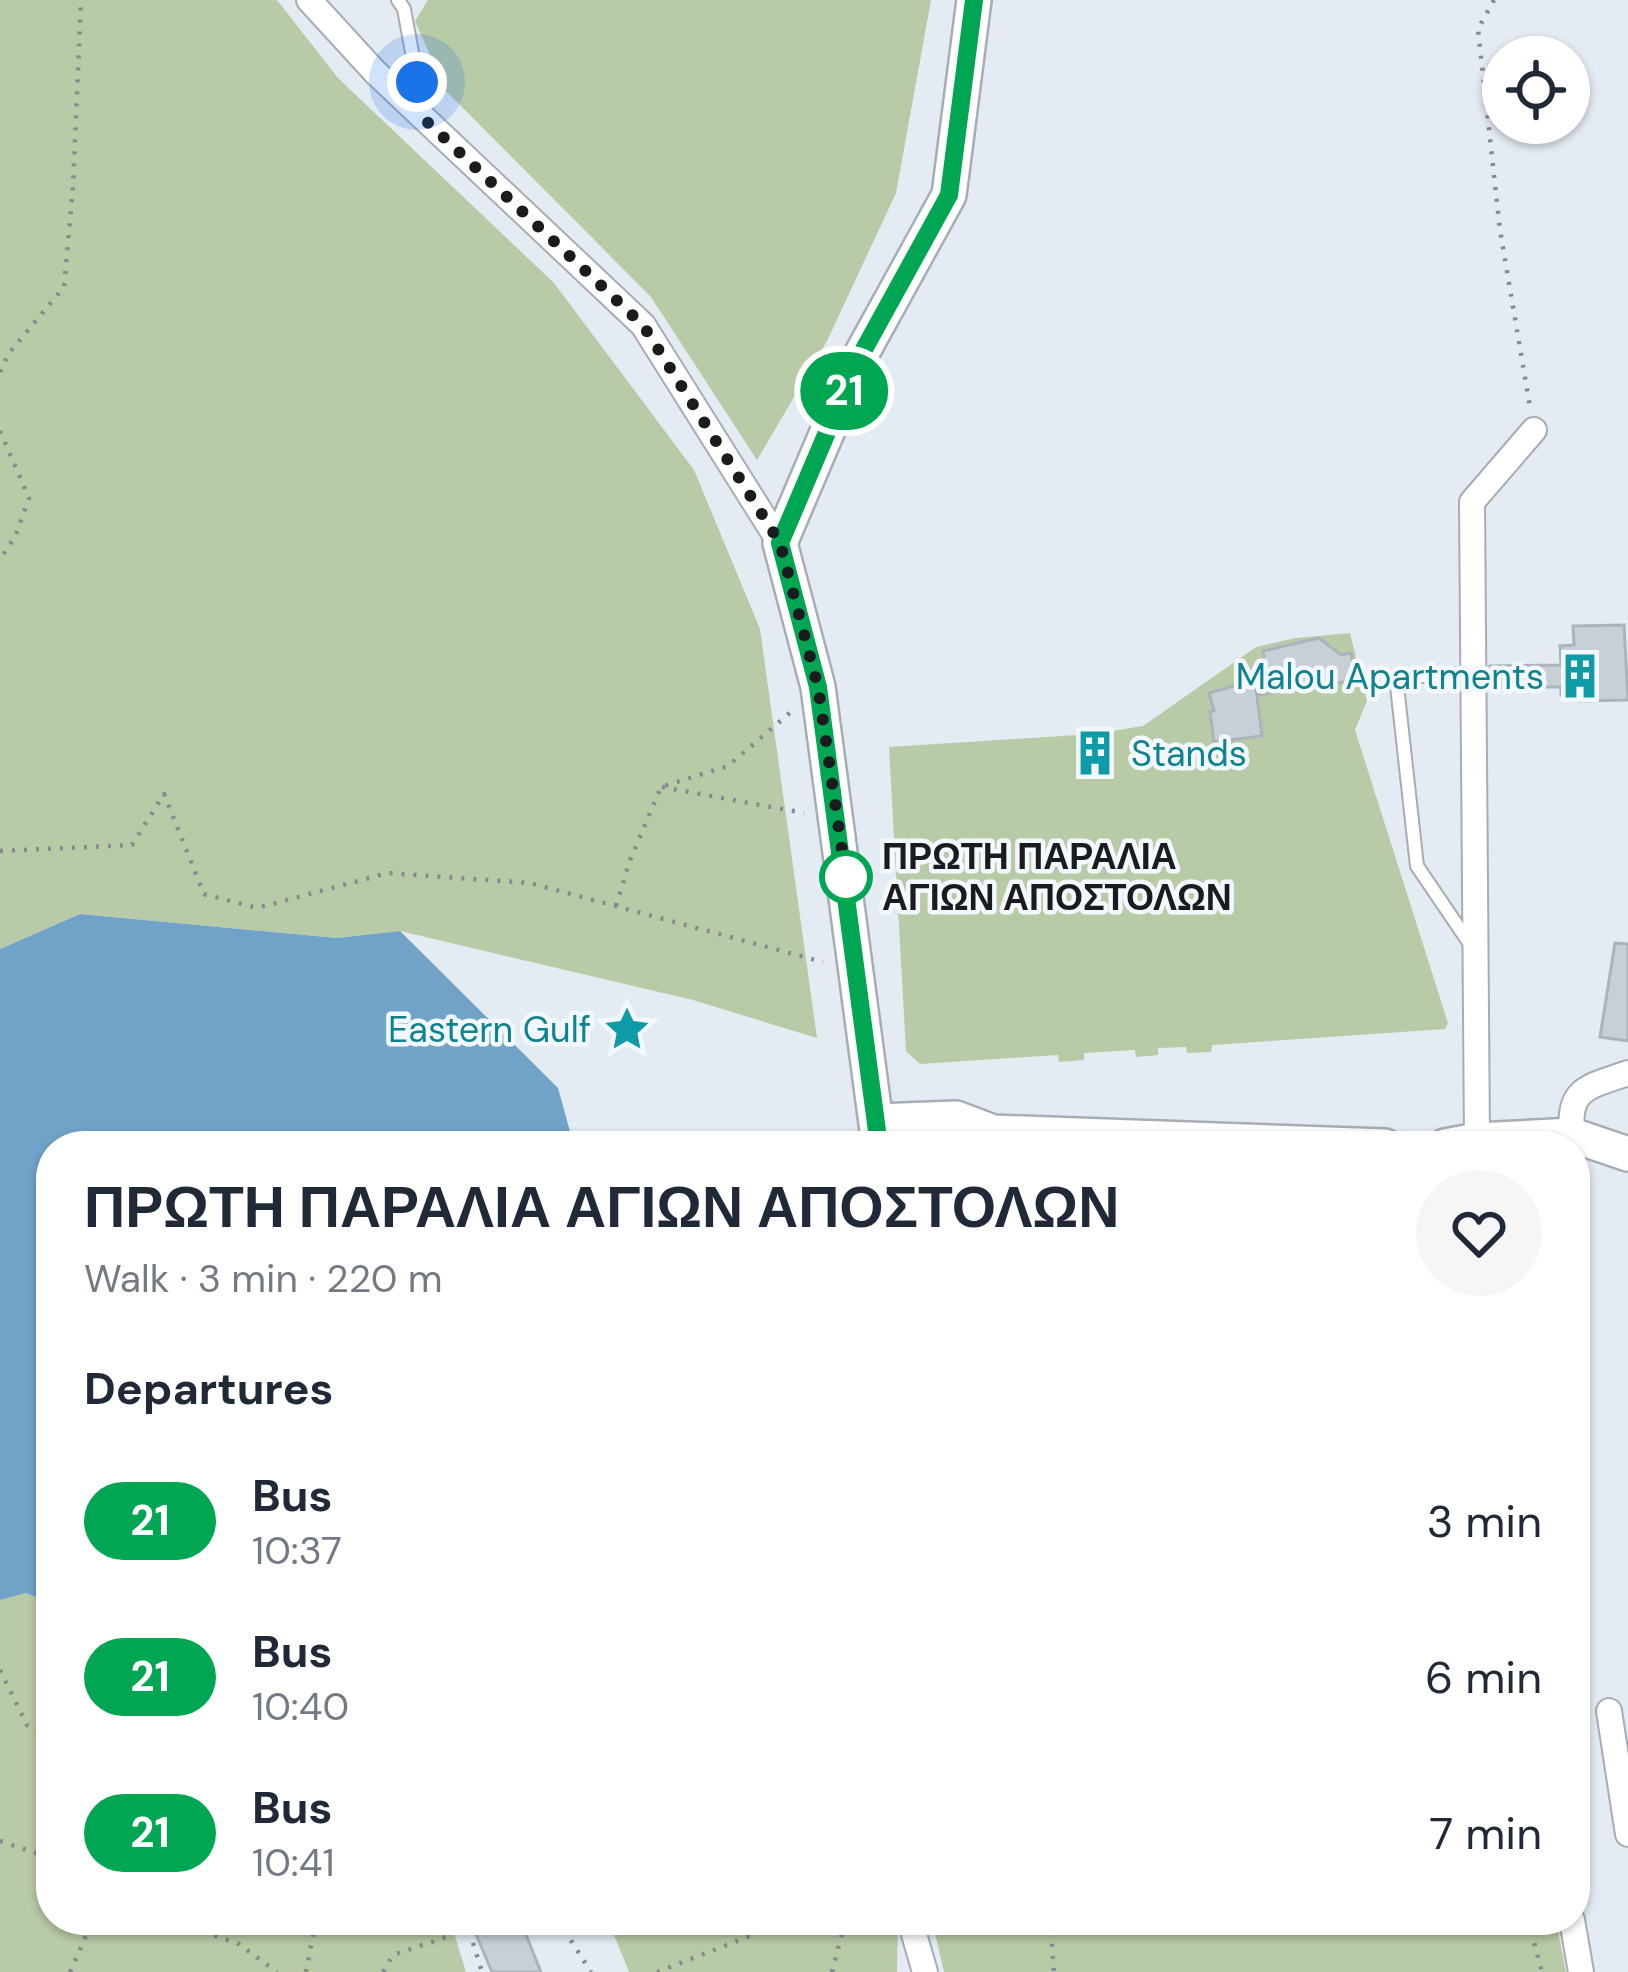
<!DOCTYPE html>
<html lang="en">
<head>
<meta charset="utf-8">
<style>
	:root { --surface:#fff; --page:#f6f6f7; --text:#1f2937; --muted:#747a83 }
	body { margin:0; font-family:"DM Sans",sans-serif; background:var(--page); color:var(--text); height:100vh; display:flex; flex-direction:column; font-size:45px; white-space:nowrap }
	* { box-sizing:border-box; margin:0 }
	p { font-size:39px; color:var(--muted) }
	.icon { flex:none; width:66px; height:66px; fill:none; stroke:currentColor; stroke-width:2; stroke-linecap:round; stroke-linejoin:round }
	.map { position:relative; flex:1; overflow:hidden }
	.panel { position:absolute; left:36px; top:1131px; width:1554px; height:804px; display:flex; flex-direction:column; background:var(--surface); border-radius:48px; box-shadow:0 3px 9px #0004 }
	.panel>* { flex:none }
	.badge { padding:0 24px; border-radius:39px; font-size:42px; line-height:78px }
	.tools { position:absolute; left:1482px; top:36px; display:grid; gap:24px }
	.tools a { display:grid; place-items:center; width:108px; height:108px; border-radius:50%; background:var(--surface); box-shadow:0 3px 9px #0004; font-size:60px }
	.you { position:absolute; width:60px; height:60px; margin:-30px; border:9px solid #fff; border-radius:50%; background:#1a73e8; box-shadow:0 0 0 18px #1a73e833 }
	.map>.badge { position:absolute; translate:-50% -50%; box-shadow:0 0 0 6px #fff }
	h2 { padding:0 48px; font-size:45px; line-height:108px }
	.round { display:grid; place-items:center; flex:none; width:126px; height:126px; border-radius:63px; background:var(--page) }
	.head { display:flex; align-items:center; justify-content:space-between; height:204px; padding:0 48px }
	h1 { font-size:57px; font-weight:600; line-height:90px }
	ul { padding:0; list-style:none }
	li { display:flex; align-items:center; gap:36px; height:156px; padding:0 48px }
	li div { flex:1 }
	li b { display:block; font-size:45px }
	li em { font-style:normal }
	li .badge { min-width:132px; font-weight:700; text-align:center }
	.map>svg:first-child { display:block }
</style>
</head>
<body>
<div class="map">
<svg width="1628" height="1972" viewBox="0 0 1628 1972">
	<rect width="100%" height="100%" fill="#e4ebf3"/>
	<g fill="#b9caa6">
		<path d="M0,0H277L338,78L554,283L694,470L760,629L817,1038L693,1000L400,931L337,938L80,914L0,949Z"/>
		<path d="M428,0H931L896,193L827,341L757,460L651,297L446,91L415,21Z"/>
		<path d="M1350,633L1367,701L1355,730L1448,1023L1445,1029L1212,1045L1211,1052L1187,1053L1186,1047L1158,1048V1055L1136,1057L1135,1050L1084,1053V1060L1059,1062L1058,1055L920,1064L906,1051L889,747L1094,734L1143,726L1256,647L1296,638Z"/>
		<path d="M26,1593L51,1604V1920H450L466,1972H0V1600Z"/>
		<path d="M598,1920H898L897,1972H629L612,1930Z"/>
		<path d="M932,1920H1556L1566,1972H944Z"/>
	</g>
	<path fill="#71a3c8" d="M80,914L337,938L400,931L558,1088L574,1146H51V1604L26,1593L0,1600V949Z"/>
	<g fill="#c8cfd6" stroke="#adb3bb" stroke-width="3">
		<path d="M1624,625L1628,700L1579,701L1574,694L1561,695V687H1491L1490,666L1561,665L1560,646L1574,645L1573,626Z"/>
		<path d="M1319,638L1341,655L1351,653L1356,680L1258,695L1254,672L1266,670L1263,651Z"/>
		<path d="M1255,680L1262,736L1214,742L1210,712L1214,711L1209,693Z"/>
		<path d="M1615,943L1628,944V1041L1600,1037Z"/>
		<path d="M470,1920H520L541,1972H492Z"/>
	</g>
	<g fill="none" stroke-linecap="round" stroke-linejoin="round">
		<g stroke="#a6adb4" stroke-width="16">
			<g id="service">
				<path d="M398,0L404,9L423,112"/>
				<path d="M1472,947L1417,866L1396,677L1472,674"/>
			</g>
		</g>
		<g stroke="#a6adb4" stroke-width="28">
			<g id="minor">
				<path d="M309,0L375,72L643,325L780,543"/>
				<path d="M1572,1135C1567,1087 1589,1087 1628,1073"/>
				<path d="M1477,1140L1472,502L1534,430"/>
				<path d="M1609,1711L1628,1834"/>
				<path d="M915,1920L914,1934L925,1972"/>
				<path d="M1572,1920L1581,1972"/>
			</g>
		</g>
		<g stroke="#a6adb4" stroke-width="38">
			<g id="tertiary">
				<path d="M877,1121L956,1118L993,1132L1385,1146"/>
				<path d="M879,1146L818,687L780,543L857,362L949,195L974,0"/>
				<path d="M1445,1146L1477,1140L1572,1135L1628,1154"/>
			</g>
		</g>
		<g stroke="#868b90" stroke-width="4.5" stroke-dasharray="3 9" stroke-linecap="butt">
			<path d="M1494,0L1478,29L1500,230L1530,407"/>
			<path d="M0,372L9,353L64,287L73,187L81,0"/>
			<path d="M0,431L29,498L15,537L0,559"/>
			<path d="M662,787L804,813"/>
			<path d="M0,851L132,845L164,794L204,894L257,908L388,873L530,883L823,962"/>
			<path d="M616,906L630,860L661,787L728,766L792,711"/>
			<path d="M0,1670L27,1725L51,1739"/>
			<path d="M0,1841L51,1858"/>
			<path d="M169,1920L239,1944L277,1972"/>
			<path d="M466,1920L482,1972"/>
			<path d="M558,1920L591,1972"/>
			<path d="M1050,1920L1054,1972"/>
			<path d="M1528,1920L1542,1972"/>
			<path d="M70,1972L93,1920"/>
			<path d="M306,1972L316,1920"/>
			<path d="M383,1972L393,1955L446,1937L458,1920"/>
			<path d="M657,1972L776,1926L781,1920"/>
			<path d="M832,1972L842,1933L839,1920"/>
		</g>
		<use href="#service" stroke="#fff" stroke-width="12"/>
		<use href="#minor" stroke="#fff" stroke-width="24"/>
		<use href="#tertiary" stroke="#fff" stroke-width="33"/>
	</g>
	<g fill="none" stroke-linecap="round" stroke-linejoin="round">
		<g stroke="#fff" stroke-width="27">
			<path id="line" d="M879,1146L818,687L780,543L857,362L949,195L974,0"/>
		</g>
		<use href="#line" stroke="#00a651" stroke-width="18"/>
		<path stroke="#191b1e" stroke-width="12" stroke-dasharray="0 21.6" d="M417,82L424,119L643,325L780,543L818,687L846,877"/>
	</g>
	<defs>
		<g id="building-bare" transform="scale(3.6)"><path d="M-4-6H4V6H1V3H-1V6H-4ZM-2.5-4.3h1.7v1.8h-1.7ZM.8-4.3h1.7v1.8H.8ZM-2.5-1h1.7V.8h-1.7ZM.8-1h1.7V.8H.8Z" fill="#0f9aa8" stroke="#f3f8ff" stroke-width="2.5" paint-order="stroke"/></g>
		<g id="sight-bare" transform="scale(3.6)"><path d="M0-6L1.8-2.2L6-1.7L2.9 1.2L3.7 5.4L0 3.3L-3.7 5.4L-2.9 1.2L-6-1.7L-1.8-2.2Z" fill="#0f9aa8" stroke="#f3f8ff" stroke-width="2.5" paint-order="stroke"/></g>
	</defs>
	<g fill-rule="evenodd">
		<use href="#building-bare" x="1580" y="676"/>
		<use href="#building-bare" x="1095" y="753"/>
		<use href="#sight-bare" x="627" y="1029"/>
	</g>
	<circle fill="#fff" stroke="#00a651" stroke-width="6" cx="846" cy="877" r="24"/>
	<g text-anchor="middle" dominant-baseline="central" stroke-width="9" stroke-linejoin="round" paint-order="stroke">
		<g font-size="36" fill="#0d838f" stroke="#f3f8ff" text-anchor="end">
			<text x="1544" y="676">Malou Apartments</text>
			<text x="1131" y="753" text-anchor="start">Stands</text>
			<text x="591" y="1029">Eastern Gulf</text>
		</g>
		<g font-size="36" font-weight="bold" fill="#191b1e" stroke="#f3f8ff" text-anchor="start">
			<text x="882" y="856">ΠΡΩΤΗ ΠΑΡΑΛΙΑ<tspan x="882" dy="41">ΑΓΙΩΝ ΑΠΟΣΤΟΛΩΝ</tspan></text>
		</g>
	</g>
</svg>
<div class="tools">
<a><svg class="icon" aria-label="locate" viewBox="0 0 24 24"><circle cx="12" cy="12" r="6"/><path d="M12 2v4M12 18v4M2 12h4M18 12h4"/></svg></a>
</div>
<div class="you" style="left:417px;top:82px"></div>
<b class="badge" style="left:844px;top:391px;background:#00a651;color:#fff">21</b>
<section class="panel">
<div class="head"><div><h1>ΠΡΩΤΗ ΠΑΡΑΛΙΑ ΑΓΙΩΝ ΑΠΟΣΤΟΛΩΝ</h1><p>Walk · 3 min · 220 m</p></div><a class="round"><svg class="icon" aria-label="heart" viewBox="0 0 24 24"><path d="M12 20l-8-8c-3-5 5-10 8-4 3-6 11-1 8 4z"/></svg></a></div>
<h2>Departures</h2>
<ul>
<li><span class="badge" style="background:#00a651;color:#fff">21</span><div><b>Bus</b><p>10:37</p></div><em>3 min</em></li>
<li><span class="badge" style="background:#00a651;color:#fff">21</span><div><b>Bus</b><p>10:40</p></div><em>6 min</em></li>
<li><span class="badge" style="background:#00a651;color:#fff">21</span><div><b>Bus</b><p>10:41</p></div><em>7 min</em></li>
</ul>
</section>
</div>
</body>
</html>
